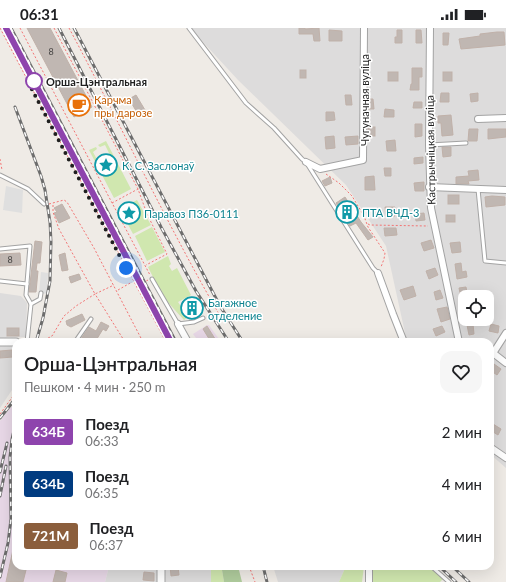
<!DOCTYPE html>
<html lang="ru">
<head>
<meta charset="utf-8">
<style>
	:root { --surface:#fff; --page:#f6f6f6; --text:#202124; --muted:#757577 }
	body { margin:0; font-family:Lato,sans-serif; background:var(--page); color:var(--text); height:100vh; display:flex; flex-direction:column; font-size:15px; white-space:nowrap }
	* { box-sizing:border-box; margin:0 }
	p { font-size:13px; color:var(--muted) }
	.icon { flex:none; width:22px; height:22px; fill:none; stroke:currentColor; stroke-width:2; stroke-linecap:round; stroke-linejoin:round }
	.map { position:relative; flex:1; overflow:hidden }
	.drawer { position:absolute; left:12px; top:310px; width:482px; height:232px; display:flex; flex-direction:column; background:var(--surface); border-radius:12px; box-shadow:0 4px 16px #0002 }
	.drawer>* { flex:none }
	.badge { padding:0 8px; border-radius:3px; font-size:14px; line-height:26px }
	.fabs { position:absolute; left:458px; top:262px; display:grid; gap:8px }
	.fabs a { display:grid; place-items:center; width:36px; height:36px; border-radius:8px; background:var(--surface); box-shadow:0 4px 16px #0002; font-size:20px }
	.you { position:absolute; width:20px; height:20px; margin:-10px; border:3px solid #fff; border-radius:50%; background:#1a73e8; box-shadow:0 0 0 6px #1a73e833 }
	.map>.badge { position:absolute; translate:-50% -50%; box-shadow:0 0 0 2px #fff }
	.round { display:grid; place-items:center; flex:none; width:42px; height:42px; border-radius:12px; background:var(--page) }
	.head { display:flex; align-items:center; justify-content:space-between; height:68px; padding:0 12px }
	h1 { font-size:19px; font-weight:600; line-height:30px }
	ul { padding:0; list-style:none }
	li { display:flex; align-items:center; gap:12px; height:52px; padding:0 12px }
	li div { flex:1 }
	li b { display:block; font-size:15px }
	li em { font-style:normal }
	li .badge { min-width:44px; font-weight:700; text-align:center }
	.status { display:flex; justify-content:space-between; align-items:center; height:28px; padding:0 20px; background:var(--surface); direction:ltr }
	.status svg { height:11px; fill:currentColor }
	.map>svg:first-child { display:block }
</style>
</head>
<body>
<div class="status"><b>06:31</b><svg viewBox="0 0 49 12"><path d="M0 12V9h3v3zM5 12V6h3v6zM10 12V3h3v9zM15 12V0h3v12zM26 1h20v11H26zM47 4h2v5h-2z"/></svg></div>
<div class="map">
<svg width="506" height="554" viewBox="0 0 506 554">
	<rect width="100%" height="100%" fill="#efebe6"/>
	<g fill="#dddcdc" fill-rule="evenodd">
		<path d="M190,0H506V440L490,426V314H407L386,218L346,157L238,52ZM465,269H487V291H465Z"/>
		<path d="M0,265L21,268L27,275L26,309L0,310Z"/>
		<path d="M0,318H16V356L0,380Z"/>
		<path d="M109,538H157V554H105Z"/>
		<path d="M165,538H211V554H164Z"/>
		<path d="M273,538H346L339,554H278Z"/>
	</g>
	<g fill="#e8d8e7">
		<path d="M207,297H209L221,314H199L193,306Z"/>
		<path d="M16,373V538H109L105,554H0V393Z"/>
	</g>
	<g fill="#d0e7af">
		<path d="M106,113L131,161L114,170L89,122L96,119L97,121L93,124L103,143L115,137L105,117L100,119L98,117Z"/>
		<path d="M137,172L151,197L133,206L120,181Z"/>
		<path d="M152,199L165,224L147,233L135,208Z"/>
		<path d="M168,228L171,236L169,238L172,243L177,240L191,267L178,274L188,289L184,292L163,269L148,239Z"/>
		<path d="M211,538H224L222,542L224,554H211Z"/>
		<path d="M346,538H364L362,554H339Z"/>
		<path d="M371,538H417L421,541L426,538L444,550L440,554H372Z"/>
	</g>
	<path fill="#b0cc9d" d="M224,538H238L242,554H224L222,542Z"/>
	<g fill="#dfdfdf">
		<path d="M6,158L23,162L22,185L3,182Z"/>
		<path d="M41,244L48,245L47,266L39,265Z"/>
	</g>
	<g fill="#c0b7b2" stroke="#c0b1a9">
		<path d="M27,0H50L92,79L74,89Z"/>
		<path d="M299,0H305V1L319,0L320,13H314L313,6H299Z"/>
		<path d="M329,2L342,3V13H329Z"/>
		<path d="M397,2H402V15H395V9H397Z"/>
		<path d="M416,2H421L422,15H416Z"/>
		<path d="M497,4H504L505,17L461,21L459,11L480,8V6Z"/>
		<path d="M443,5H449L448,17H443Z"/>
		<path d="M412,40H422V49H419V62H410L411,56H412Z"/>
		<rect x="300" y="42" width="6" height="8"/>
		<rect x="388" y="44" width="10" height="9"/>
		<rect x="443" y="44" width="9" height="9"/>
		<path d="M441,65H449V74H440Z"/>
		<path d="M478,65V73L471,74L470,66Z"/>
		<path d="M136,67L145,82L138,86L129,71Z"/>
		<path d="M345,67H351L352,77H346Z"/>
		<path d="M368,71H373L374,81H368Z"/>
		<path d="M414,74H422V80H413Z"/>
		<path d="M385,81L394,82V89H384Z"/>
		<path d="M326,84H334L335,92L326,93Z"/>
		<path d="M451,87L453,107L442,108L441,95H438V88Z"/>
		<path d="M415,96H422V108L415,109Z"/>
		<rect x="368" y="99" width="7" height="9"/>
		<path d="M469,101H478L477,113H468Z"/>
		<path d="M488,101H506V109L488,111Z"/>
		<path d="M334,108L335,120L326,121L325,109Z"/>
		<path d="M358,108V116L346,117L345,109Z"/>
		<path d="M395,112L396,123H387L386,113Z"/>
		<path d="M442,119H451V128L443,129Z"/>
		<path d="M423,129V135L414,136V130Z"/>
		<path d="M384,140H391V148H385Z"/>
		<path d="M478,142L479,152L468,153L469,156H456V149L469,148L468,143Z"/>
		<path d="M374,148L375,162H365V149Z"/>
		<path d="M330,149L332,155L325,158L322,153Z"/>
		<path d="M424,154V163H415L414,155Z"/>
		<rect x="448" y="167" width="11" height="9"/>
		<path d="M492,168L505,169V177L486,179L485,169Z"/>
		<path d="M345,169L361,194L373,209L368,212L356,195L350,198L336,175Z"/>
		<path d="M62,176L70,190L59,195L54,185L57,184L54,180Z"/>
		<path d="M385,179H395V188L386,189Z"/>
		<path d="M424,185L425,192L416,193L415,186Z"/>
		<rect x="446" y="187" width="9" height="7"/>
		<path d="M384,200H396L397,207L385,208Z"/>
		<path d="M431,212L434,220L424,223L421,215Z"/>
		<path d="M35,213L42,214L40,235H37L36,243H38L36,264H29Z"/>
		<path d="M460,214L461,224L452,225L450,215Z"/>
		<path d="M20,225L21,237L0,238V226Z"/>
		<path d="M65,225L68,242L62,243L59,227Z"/>
		<path d="M461,235L462,244L466,243L467,249L457,251L455,236Z"/>
		<path d="M435,240L438,247L429,251L426,243Z"/>
		<path d="M79,246L81,251L71,255L69,249Z"/>
		<path d="M413,258L416,268L404,272L400,262Z"/>
		<path d="M466,259L468,269H465V278L463,279L459,260Z"/>
		<path d="M440,262L443,270L436,272L434,264Z"/>
		<path d="M192,269L202,286L191,291L182,274Z"/>
		<path d="M447,279L450,291L441,294L437,281Z"/>
		<path d="M82,286L85,292L71,299L67,297L66,293Z"/>
		<path d="M101,294L109,298L106,303L103,301L95,314H79L89,299L96,303Z"/>
		<path d="M473,296L474,306L469,307L467,297Z"/>
		<path d="M491,296L499,298L498,305L489,303Z"/>
		<path d="M207,298L217,314H211L203,301Z"/>
		<path d="M442,298L445,304L436,308L433,301Z"/>
		<rect x="7" y="300" width="12" height="8"/>
		<path d="M12,322L13,329L0,330V323Z"/>
		<path d="M494,336L501,341L497,347L490,342Z"/>
		<path d="M493,396L501,401L498,407L490,402Z"/>
		<path d="M14,517H16V538H27L23,554H6Z"/>
		<path d="M170,538H178L179,547L171,548Z"/>
		<path d="M56,542L67,545L65,554H53Z"/>
		<path d="M144,544L154,545V553L143,552Z"/>
	</g>
	<g fill="none" stroke-linecap="round" stroke-linejoin="round">
		<g stroke="#a3a3a3" stroke-width="5">
			<g id="service">
				<path d="M189,0L246,75L274,100L302,131L306,134L373,240L378,245"/>
				<path d="M429,117L466,115"/>
				<path d="M0,147L28,161L44,176"/>
				<path d="M478,161L485,233L506,235"/>
				<path d="M0,221L30,218L26,267L31,276"/>
				<path d="M152,251L178,296L194,294L203,290"/>
				<path d="M0,253L27,256"/>
				<path d="M27,314L31,276L40,271L41,265"/>
				<path d="M75,314L91,291"/>
				<path d="M431,538L449,554"/>
			</g>
		</g>
		<g stroke="#a3a3a3" stroke-width="8">
			<g id="minor">
				<path d="M430,0L429,117L431,180L459,314"/>
				<path d="M478,91L506,90"/>
				<path d="M306,134L320,141L363,132L364,0"/>
				<path d="M429,159L506,162"/>
				<path d="M378,245L393,286L404,314"/>
				<path d="M178,296L188,314"/>
				<path d="M493,325L506,335"/>
				<path d="M490,330L506,305"/>
				<path d="M490,419L506,430"/>
				<path d="M369,554V538"/>
			</g>
		</g>
		<g stroke="#a3a3a3" stroke-width="9">
			<g id="tertiary">
				<path d="M0,314H16"/>
				<path d="M161,554V538"/>
			</g>
		</g>
		<g stroke="#f37474" stroke-width="1" stroke-dasharray="2 2" stroke-linecap="butt">
			<path d="M0,0L166,314"/>
			<path d="M20,0L150,247"/>
			<path d="M54,0L138,161L147,186L167,226L146,237"/>
			<path d="M69,0C120,95 165,193 219,286"/>
			<path d="M0,131L2,142"/>
			<path d="M326,146L339,155L352,168L364,188L368,199L385,225L384,231L381,239"/>
			<path d="M112,175L138,161"/>
			<path d="M49,176L64,172L67,174L94,220L143,314"/>
			<path d="M53,177V184L59,201L95,266L114,257"/>
			<path d="M368,196L370,197L428,198"/>
			<path d="M136,259L148,252"/>
			<path d="M118,262L132,254"/>
			<path d="M41,314L52,308L64,288L76,278L95,266L125,314"/>
			<path d="M0,386L16,364"/>
			<path d="M249,538L255,554"/>
		</g>
		<use href="#service" stroke="#fff" stroke-width="3"/>
		<use href="#minor" stroke="#fff" stroke-width="6"/>
		<use href="#tertiary" stroke="#fff" stroke-width="7"/>
		<g stroke="#6d6d6d" stroke-width="3">
			<g id="rail">
				<path d="M11,0L176,314"/>
				<path d="M59,0L161,199L196,263L229,314"/>
				<path d="M74,0L220,278L243,314"/>
				<path d="M15,79L41,148L45,162L50,194L51,214L50,253L43,290L36,314"/>
				<path d="M0,390L16,370"/>
				<path d="M0,444L7,415"/>
				<path d="M0,468L6,438"/>
				<path d="M263,538L267,554"/>
				<path d="M439,538L456,554"/>
				<path d="M452,538L469,554"/>
				<path d="M0,549L8,515L11,491L10,429L12,411L16,393"/>
			</g>
		</g>
		<use href="#rail" stroke="#fff" stroke-width="1.5" stroke-dasharray="4.5" stroke-linecap="butt"/>
	</g>
	<g fill="none" stroke-linecap="round" stroke-linejoin="round">
		<g stroke="#fff" stroke-width="9">
			<path id="line" d="M6,0L171,314"/>
		</g>
		<use href="#line" stroke="#8e44ad" stroke-width="6"/>
		<path stroke="#1f1f1f" stroke-width="4" stroke-dasharray="0 7.2" d="M34,53L28,54L126,240"/>
	</g>
	<defs>
		<g id="cafe-ring" transform="scale(1.15)"><circle r="9.5" fill="#fff" stroke="#e8710a" stroke-width="1.5"/><path d="M-5.5-4.5H6V0H3Q3 3.5 0 3.5H-2.5Q-5.5 3.5-5.5 0ZM3-3.2v2h1.7v-2ZM-6 4.5H4V6H-6Z" fill="#e8710a"/></g>
		<g id="sight-ring" transform="scale(1.15)"><circle r="9.5" fill="#fff" stroke="#0f9aa8" stroke-width="1.5"/><path d="M0-6L1.8-2.2L6-1.7L2.9 1.2L3.7 5.4L0 3.3L-3.7 5.4L-2.9 1.2L-6-1.7L-1.8-2.2Z" fill="#0f9aa8"/></g>
		<g id="building-ring" transform="scale(1.15)"><circle r="9.5" fill="#fff" stroke="#0f9aa8" stroke-width="1.5"/><path d="M-4-6H4V6H1V3H-1V6H-4ZM-2.5-4.3h1.7v1.8h-1.7ZM.8-4.3h1.7v1.8H.8ZM-2.5-1h1.7V.8h-1.7ZM.8-1h1.7V.8H.8Z" fill="#0f9aa8"/></g>
	</defs>
	<g fill-rule="evenodd">
		<use href="#cafe-ring" x="79" y="77"/>
		<use href="#sight-ring" x="106" y="137"/>
		<use href="#building-ring" x="347" y="184"/>
		<use href="#sight-ring" x="129" y="185"/>
		<use href="#building-ring" x="192" y="280"/>
	</g>
	<circle fill="#fff" stroke="#8e44ad" stroke-width="2" cx="34" cy="53" r="8"/>
	<g text-anchor="middle" dominant-baseline="central" stroke-width="3" stroke-linejoin="round" paint-order="stroke">
		<g font-size="9" fill="#474544">
			<text x="51" y="23">8</text>
			<text x="10" y="231">8</text>
		</g>
		<g font-size="11" font-weight="bold" fill="#1f1f1f" stroke="#fff" text-anchor="start">
			<text x="46" y="53">Орша-Цэнтральная</text>
		</g>
		<g font-size="11" fill="#c56008" stroke="#fff" text-anchor="start">
			<text x="94" y="71">Карчма<tspan x="94" dy="13">пры дарозе</tspan></text>
		</g>
		<g font-size="11" fill="#1f1f1f" stroke="#fff">
			<text transform="translate(364 72) rotate(-90)">Чугуначная вуліца</text>
			<text transform="translate(430 122) rotate(-91)">Кастрычніцкая вуліца</text>
		</g>
		<g font-size="11" fill="#0d838f" stroke="#fff" text-anchor="start">
			<text x="122" y="137">К. С. Заслонаў</text>
			<text x="362" y="184">ПТА ВЧД-3</text>
			<text x="144" y="185">Паравоз П36-0111</text>
			<text x="208" y="274">Багажное<tspan x="208" dy="13">отделение</tspan></text>
		</g>
	</g>
</svg>
<div class="fabs">
<a><svg class="icon" aria-label="locate" viewBox="0 0 24 24"><circle cx="12" cy="12" r="6"/><path d="M12 2v4M12 18v4M2 12h4M18 12h4"/></svg></a>
</div>
<div class="you" style="left:126px;top:240px"></div>
<section class="drawer">
<div class="head"><div><h1>Орша-Цэнтральная</h1><p>Пешком · 4 мин · 250 m</p></div><a class="round"><svg class="icon" aria-label="heart" viewBox="0 0 24 24"><path d="M12 20l-8-8c-3-5 5-10 8-4 3-6 11-1 8 4z"/></svg></a></div>
<ul>
<li><span class="badge" style="background:#8e44ad;color:#fff">634Б</span><div><b>Поезд</b><p>06:33</p></div><em>2 мин</em></li>
<li><span class="badge" style="background:#003b80;color:#fff">634Ь</span><div><b>Поезд</b><p>06:35</p></div><em>4 мин</em></li>
<li><span class="badge" style="background:#8b5e3c;color:#fff">721М</span><div><b>Поезд</b><p>06:37</p></div><em>6 мин</em></li>
</ul>
</section>
</div>
</body>
</html>
